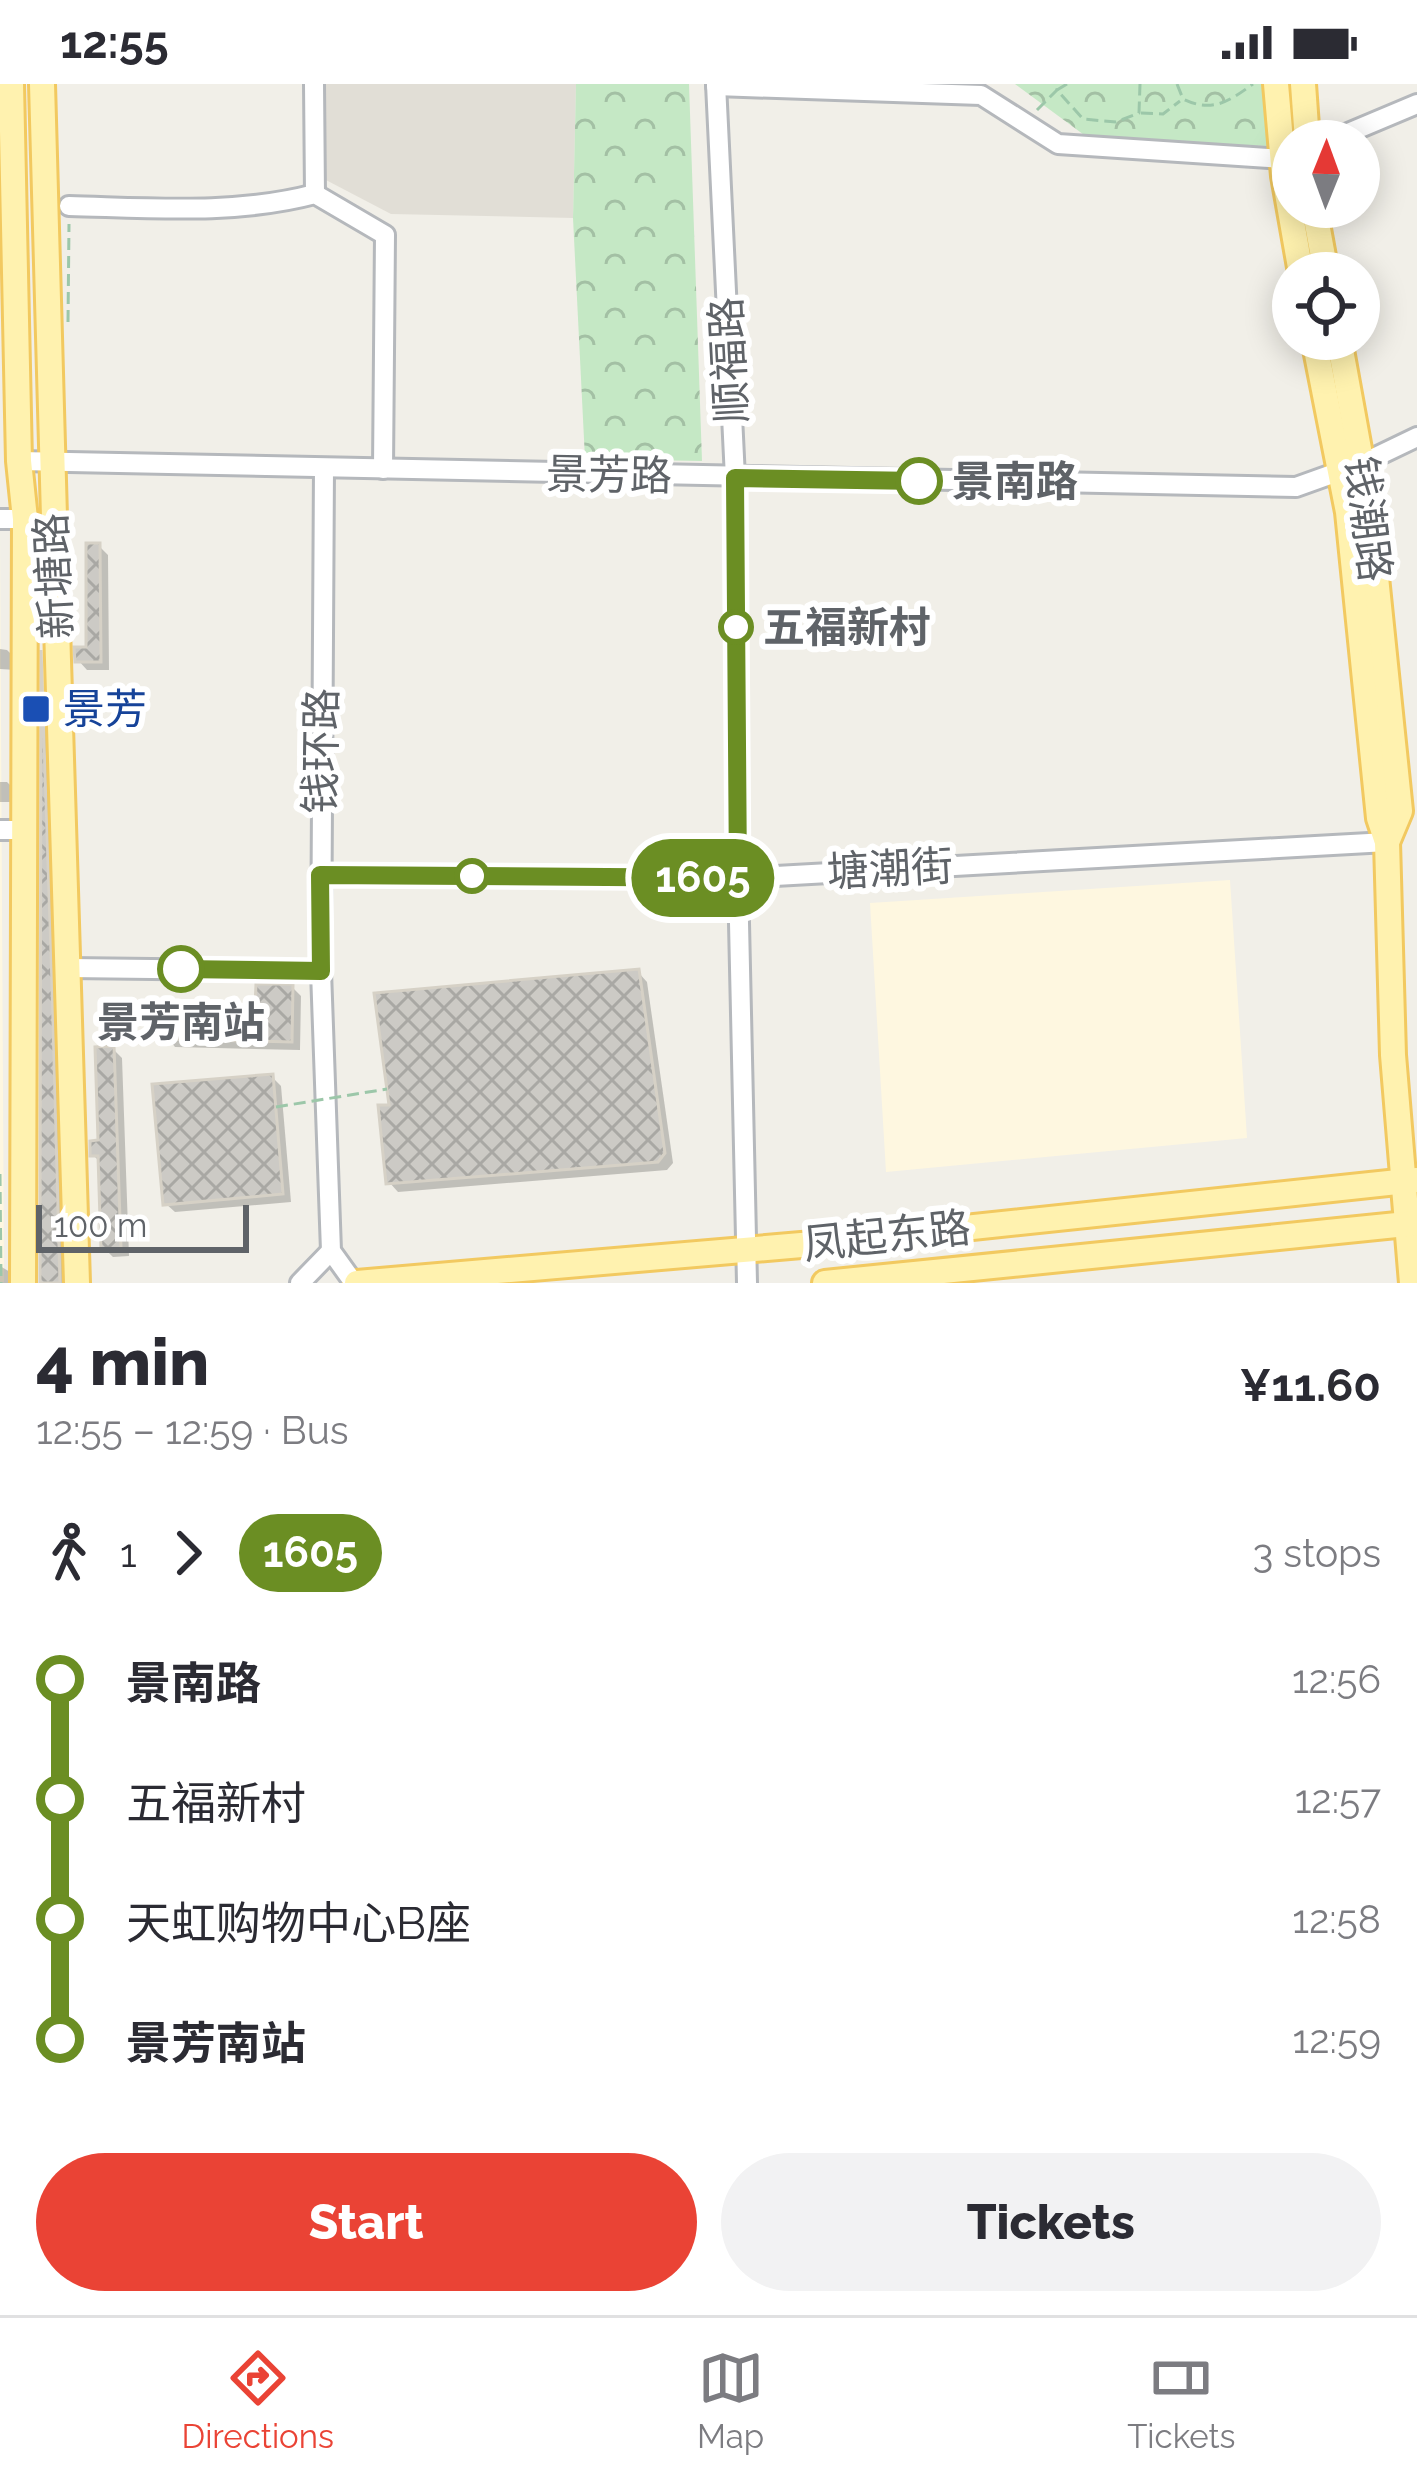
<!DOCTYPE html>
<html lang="en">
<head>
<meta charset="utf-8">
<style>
	:root { --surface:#fff; --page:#f2f2f3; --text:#2b2b33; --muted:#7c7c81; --line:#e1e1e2; --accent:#ea4335 }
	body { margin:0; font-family:Raleway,"Noto Sans SC",sans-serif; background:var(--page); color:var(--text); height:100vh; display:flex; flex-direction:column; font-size:45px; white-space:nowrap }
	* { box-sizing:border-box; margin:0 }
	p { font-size:39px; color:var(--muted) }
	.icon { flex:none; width:66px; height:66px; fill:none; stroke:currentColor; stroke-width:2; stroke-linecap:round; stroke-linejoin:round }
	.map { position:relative; height:1199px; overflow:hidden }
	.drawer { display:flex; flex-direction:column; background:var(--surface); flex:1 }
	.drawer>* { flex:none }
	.badge { padding:0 24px; border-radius:39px; font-size:42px; line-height:78px }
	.needle { width:78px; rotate:1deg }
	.buttons { position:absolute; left:1272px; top:36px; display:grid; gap:24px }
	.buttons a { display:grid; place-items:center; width:108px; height:108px; border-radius:50%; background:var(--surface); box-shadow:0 6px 30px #0003; font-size:60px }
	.scale { position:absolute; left:36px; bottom:30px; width:213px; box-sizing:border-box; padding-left:12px; border:6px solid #5f6368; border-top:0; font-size:33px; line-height:42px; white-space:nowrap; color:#5f6368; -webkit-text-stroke:9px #fff; paint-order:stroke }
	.map>.badge { position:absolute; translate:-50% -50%; box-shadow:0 0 0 6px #fff }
	.legs { display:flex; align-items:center; gap:18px; height:132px; padding:0 36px; font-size:39px }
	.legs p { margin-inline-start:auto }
	.headline { display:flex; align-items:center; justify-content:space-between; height:204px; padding:0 36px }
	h1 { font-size:66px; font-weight:800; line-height:90px }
	.cta { display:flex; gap:24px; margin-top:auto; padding:24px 36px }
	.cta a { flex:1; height:138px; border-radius:72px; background:var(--accent); color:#fff; font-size:48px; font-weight:800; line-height:138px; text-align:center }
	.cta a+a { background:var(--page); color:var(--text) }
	ul { padding:0 36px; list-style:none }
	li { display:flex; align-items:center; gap:42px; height:120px; font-size:45px }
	li i { display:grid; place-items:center; width:18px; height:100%; margin:0 15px; background:currentColor }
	li i::after { content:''; width:30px; height:30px; margin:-15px; border:9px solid; border-radius:50%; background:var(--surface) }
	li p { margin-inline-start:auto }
	li:first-child i { background:linear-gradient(#0000 50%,currentColor 0) }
	li:last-child i { background:linear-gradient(currentColor 50%,#0000 0) }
	.status { display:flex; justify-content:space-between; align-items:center; height:84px; padding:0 60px; background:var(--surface); direction:ltr }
	.status svg { height:33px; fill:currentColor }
	.dock { display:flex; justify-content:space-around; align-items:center; height:168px; border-top:3px solid var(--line); background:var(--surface); font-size:33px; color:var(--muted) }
	.dock a { display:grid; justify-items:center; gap:6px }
	.dock .current { color:var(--accent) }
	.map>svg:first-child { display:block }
</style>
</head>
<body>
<div class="status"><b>12:55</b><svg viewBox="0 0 49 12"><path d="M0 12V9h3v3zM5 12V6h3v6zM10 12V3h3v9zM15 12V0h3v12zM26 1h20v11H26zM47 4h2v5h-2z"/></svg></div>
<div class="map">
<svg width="1417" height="1199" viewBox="0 0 1417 1199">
	<defs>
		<pattern id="forest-crowns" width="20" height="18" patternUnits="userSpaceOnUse" patternTransform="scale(3)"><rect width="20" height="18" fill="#c5e8c5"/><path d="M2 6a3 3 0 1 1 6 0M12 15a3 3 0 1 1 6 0" fill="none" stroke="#a3c0a4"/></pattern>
		<pattern id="building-cross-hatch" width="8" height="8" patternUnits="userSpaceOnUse" patternTransform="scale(3)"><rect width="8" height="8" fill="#cccac5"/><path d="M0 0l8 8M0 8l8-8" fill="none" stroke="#a9a8a4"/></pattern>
	</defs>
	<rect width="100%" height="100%" fill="#f1efe8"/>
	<g fill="#fef7e0">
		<path d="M0,445L4,1198L0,1199Z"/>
		<path d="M1230,796L1247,1054L886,1088L870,819Z"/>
	</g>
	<path fill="#e1ded6" d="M323,0H576L573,134L391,130L324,95Z"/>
	<g fill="url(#forest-crowns)">
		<path d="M576,0H689L702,377L585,375L573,134Z"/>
		<path d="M1015,0H1275L1278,62L1095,59Z"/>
	</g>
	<g fill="#0003">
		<path d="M99,462L108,471L109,586H87L78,576L89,566Z"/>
		<path d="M0,565L7,566L16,575V586L0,585Z"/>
		<path d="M44,573L51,579L71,1199H43Z"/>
		<path d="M0,698H7L16,707V718H0Z"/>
		<path d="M638,888L647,898L673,1079L667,1086L398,1108L389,1098L392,1024Z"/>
		<path d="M292,903L301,912L300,966L175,963L158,941L258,926Z"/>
		<path d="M113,965L122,974L129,1172L113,1173L104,1164L101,1079L93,1071L101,1059Z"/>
		<path d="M272,993L281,1002L291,1118L175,1128L165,1119Z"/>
		<path d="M0,1182L15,1191L14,1199H0Z"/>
	</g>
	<g fill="url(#building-cross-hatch)" stroke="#d6d1c6" stroke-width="3">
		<path d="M86,459H100L101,578H75L74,563H86Z"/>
		<path d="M41,566L52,900L60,1199H40Z"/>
		<path d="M639,885L665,1069L658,1078L386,1100L378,1021H389L374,909Z"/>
		<path d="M256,900H293L292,958L163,955V942H154L155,921L255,923Z"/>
		<path d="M114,962L121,1164L101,1166L98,1072H90V1057L98,1056L95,963Z"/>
		<path d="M273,990L283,1110L163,1121L152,1000Z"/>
	</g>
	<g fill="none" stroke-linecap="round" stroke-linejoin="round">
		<g stroke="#b5b8bc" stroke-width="24">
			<g id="minor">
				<path d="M314,0L315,110"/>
				<path d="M716,0L735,394L738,794L747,1199"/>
				<path d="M716,2L981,11L1058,60L1283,75"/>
				<path d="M1329,57L1417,20"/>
				<path d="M69,122C151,124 236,131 315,110L385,151L383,385"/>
				<path d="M19,377L1296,403L1363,379L1417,353"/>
				<path d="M324,384L321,887L331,1167L354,1199"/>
				<path d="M0,435H25"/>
				<path d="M0,746H24"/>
				<path d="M320,791L738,794L1387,758"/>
				<path d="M69,884L321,887"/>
				<path d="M300,1199L331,1167"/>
			</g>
		</g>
		<g stroke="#f2c960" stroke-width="30">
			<g id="major">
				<path d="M11,0L19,377L25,435L23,1199"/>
				<path d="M42,0C50,400 67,799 77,1199"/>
				<path d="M1276,0L1284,92L1301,189"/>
				<path d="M1303,0L1307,57"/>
				<path d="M1314,123L1326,189"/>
				<path d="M1314,255L1348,428L1379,734L1387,758L1393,971L1412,1199"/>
				<path d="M1339,255L1368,415L1400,727L1387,758"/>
				<path d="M357,1199L813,1160L1417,1096"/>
				<path d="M825,1199L1417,1139"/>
			</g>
		</g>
		<g stroke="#9cc7a9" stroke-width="3" stroke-dasharray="12 6" stroke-linecap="butt">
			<path d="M1067,0L1057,6L1083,35L1116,38L1139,29L1140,0"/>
			<path d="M1177,0L1183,15C1212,29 1228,18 1253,0"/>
			<path d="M1037,26L1057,6V0"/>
			<path d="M1141,29L1163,30L1180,17"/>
			<path d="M68,238L69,140"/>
			<path d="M0,1090L1,1199"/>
		</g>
		<use href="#minor" stroke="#fff" stroke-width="18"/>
		<use href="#major" stroke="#fff2af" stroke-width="24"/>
		<path stroke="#9cc7a9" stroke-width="3" stroke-dasharray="12 6" stroke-linecap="butt" d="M276,1023L387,1005"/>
	</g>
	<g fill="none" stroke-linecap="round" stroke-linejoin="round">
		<g stroke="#fff" stroke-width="27">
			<path id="line-1" d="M181,885L321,887L320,791L738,794L735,394L919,397"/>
		</g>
		<use href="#line-1" stroke="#6b8e23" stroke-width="18"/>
	</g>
	<g fill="#fff" stroke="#6b8e23" stroke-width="6">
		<circle cx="919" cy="397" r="21"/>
		<circle cx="736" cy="543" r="15"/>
		<circle cx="472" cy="792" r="15"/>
		<circle cx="181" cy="885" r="21"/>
	</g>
	<rect fill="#1a4fb4" stroke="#fff" stroke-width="4.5" x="21" y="610" width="30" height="30" rx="6"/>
	<g text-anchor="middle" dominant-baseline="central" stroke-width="12" stroke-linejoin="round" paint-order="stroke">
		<g font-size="42" fill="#5f6368" stroke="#fff">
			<text transform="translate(729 276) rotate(-93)">顺福路</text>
			<text transform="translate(609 391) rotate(1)">景芳路</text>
			<text transform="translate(1368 435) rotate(83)">钱潮路</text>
			<text transform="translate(54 492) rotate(-93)">新塘路</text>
			<text transform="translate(321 667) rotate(-89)">钱环路</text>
			<text transform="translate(890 785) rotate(-3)">塘潮街</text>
			<text transform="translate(887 1152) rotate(-6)">凤起东路</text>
		</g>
		<g font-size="42" font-weight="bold" fill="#5f6368" stroke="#fff" text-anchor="start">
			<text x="952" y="397">景南路</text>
			<text x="763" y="543">五福新村</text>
			<text x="181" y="938" text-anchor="middle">景芳南站</text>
		</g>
		<g font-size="42" fill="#164399" stroke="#fff" text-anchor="start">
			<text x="63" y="625">景芳</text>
		</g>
	</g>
</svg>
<div class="buttons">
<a><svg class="needle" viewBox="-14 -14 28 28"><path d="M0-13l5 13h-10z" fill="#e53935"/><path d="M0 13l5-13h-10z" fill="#7c7c81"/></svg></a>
<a><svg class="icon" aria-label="locate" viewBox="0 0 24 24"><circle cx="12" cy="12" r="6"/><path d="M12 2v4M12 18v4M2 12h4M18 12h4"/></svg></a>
</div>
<div class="scale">100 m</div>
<b class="badge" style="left:703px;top:794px;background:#6b8e23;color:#fff">1605</b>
</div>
<section class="drawer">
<div class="headline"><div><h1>4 min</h1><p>12:55 – 12:59 · Bus</p></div><b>¥11.60</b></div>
<div class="legs"><svg class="icon" aria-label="walk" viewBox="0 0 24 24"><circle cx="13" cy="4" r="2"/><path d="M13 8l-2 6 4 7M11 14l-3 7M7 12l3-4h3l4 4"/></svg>1<svg class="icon" aria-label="forward" viewBox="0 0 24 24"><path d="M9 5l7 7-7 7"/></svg><b class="badge" style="background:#6b8e23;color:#fff">1605</b><p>3 stops</p></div>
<ul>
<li><i style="color:#6b8e23"></i><b>景南路</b><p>12:56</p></li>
<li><i style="color:#6b8e23"></i><span>五福新村</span><p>12:57</p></li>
<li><i style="color:#6b8e23"></i><span>天虹购物中心B座</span><p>12:58</p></li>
<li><i style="color:#6b8e23"></i><b>景芳南站</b><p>12:59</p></li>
</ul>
<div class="cta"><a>Start</a><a>Tickets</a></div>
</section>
<nav class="dock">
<a class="current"><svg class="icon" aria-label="directions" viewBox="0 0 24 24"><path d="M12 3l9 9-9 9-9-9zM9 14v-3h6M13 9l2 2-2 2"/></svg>Directions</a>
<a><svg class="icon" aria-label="map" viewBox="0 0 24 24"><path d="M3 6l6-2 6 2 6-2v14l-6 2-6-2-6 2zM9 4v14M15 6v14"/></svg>Map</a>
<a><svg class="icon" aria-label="tickets" viewBox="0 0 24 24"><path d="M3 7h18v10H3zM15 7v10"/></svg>Tickets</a>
</nav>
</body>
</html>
